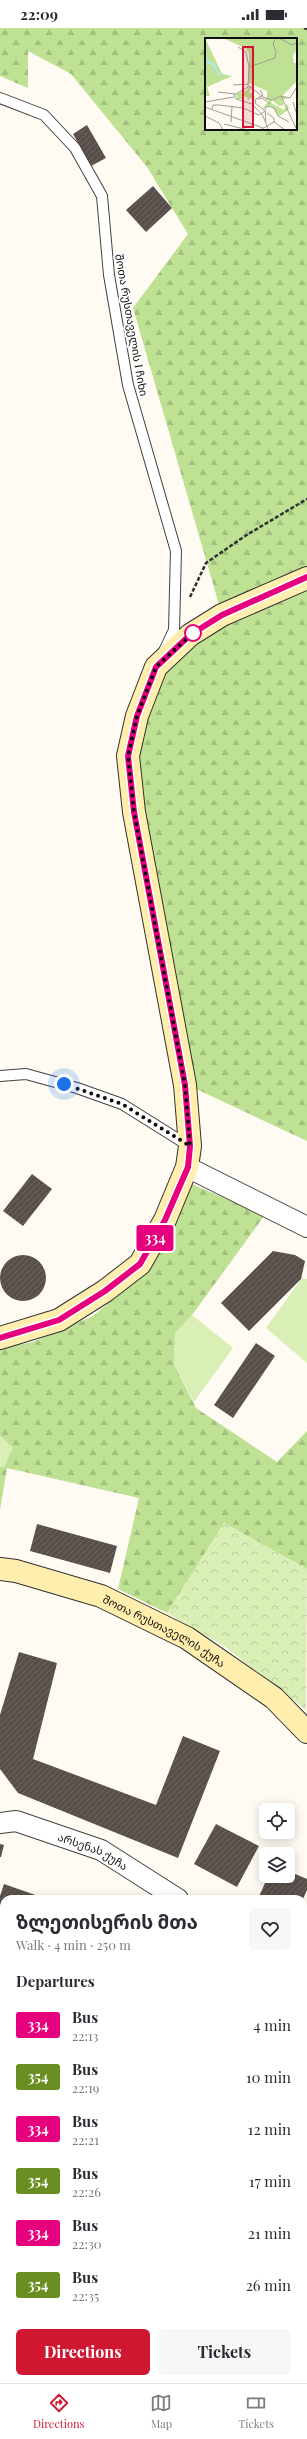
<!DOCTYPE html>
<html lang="en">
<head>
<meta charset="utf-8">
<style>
	:root { --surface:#fff; --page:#f7f7f7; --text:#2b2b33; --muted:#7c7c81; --line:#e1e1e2; --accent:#d01732 }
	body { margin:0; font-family:"Playfair Display","Noto Sans Georgian",serif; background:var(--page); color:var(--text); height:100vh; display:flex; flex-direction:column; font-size:15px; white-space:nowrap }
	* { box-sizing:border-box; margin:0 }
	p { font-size:13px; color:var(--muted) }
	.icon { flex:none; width:22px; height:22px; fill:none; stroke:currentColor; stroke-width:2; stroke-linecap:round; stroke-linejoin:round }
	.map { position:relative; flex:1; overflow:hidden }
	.details { position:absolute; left:0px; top:1867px; width:307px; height:488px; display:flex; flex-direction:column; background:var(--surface); border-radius:12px 12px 0 0; box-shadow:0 2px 10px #0003 }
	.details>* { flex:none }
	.badge { padding:0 8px; border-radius:3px; font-size:14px; line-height:26px }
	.tools { position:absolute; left:259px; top:1775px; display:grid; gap:8px }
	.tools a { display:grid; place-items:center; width:36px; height:36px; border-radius:6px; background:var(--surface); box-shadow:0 2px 10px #0003; font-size:20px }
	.you { position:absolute; width:20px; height:20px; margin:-10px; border:3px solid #fff; border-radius:50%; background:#1a73e8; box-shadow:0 0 0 6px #1a73e833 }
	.map>.badge { position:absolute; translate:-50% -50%; box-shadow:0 0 0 2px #fff }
	h2 { padding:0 16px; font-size:15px; line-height:36px }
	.round { display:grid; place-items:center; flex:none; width:42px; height:42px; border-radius:6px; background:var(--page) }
	.summary { display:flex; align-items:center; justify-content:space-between; height:68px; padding:0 16px }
	h1 { font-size:19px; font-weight:700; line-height:30px }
	.primary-button { display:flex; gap:8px; margin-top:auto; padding:8px 16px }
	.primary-button a { flex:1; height:46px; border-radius:6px; background:var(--accent); color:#fff; font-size:16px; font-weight:700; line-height:46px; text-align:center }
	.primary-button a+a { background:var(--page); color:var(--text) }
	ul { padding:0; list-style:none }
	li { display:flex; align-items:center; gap:12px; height:52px; padding:0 16px }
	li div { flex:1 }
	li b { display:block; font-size:15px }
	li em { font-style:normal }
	li .badge { min-width:44px; font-weight:700; text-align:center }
	.status { display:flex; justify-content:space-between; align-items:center; height:28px; padding:0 20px; background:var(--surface); direction:ltr }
	.status svg { height:11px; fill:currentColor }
	.tab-bar { display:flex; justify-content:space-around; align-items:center; height:56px; border-top:1px solid var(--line); background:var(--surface); font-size:11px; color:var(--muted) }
	.tab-bar a { display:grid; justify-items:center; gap:2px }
	.tab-bar .active { color:var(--accent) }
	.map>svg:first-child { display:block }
</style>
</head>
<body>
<div class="status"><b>22:09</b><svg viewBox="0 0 49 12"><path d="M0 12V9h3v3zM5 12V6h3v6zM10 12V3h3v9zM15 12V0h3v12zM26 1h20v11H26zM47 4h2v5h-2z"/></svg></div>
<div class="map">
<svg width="307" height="2355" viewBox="0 0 307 2355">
	<defs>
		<pattern id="forest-firs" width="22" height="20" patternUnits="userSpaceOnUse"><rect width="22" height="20" fill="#bee193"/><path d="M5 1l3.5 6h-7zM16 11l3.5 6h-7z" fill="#a2c07e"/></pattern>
		<pattern id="park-crowns" width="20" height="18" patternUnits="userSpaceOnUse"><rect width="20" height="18" fill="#d9efb6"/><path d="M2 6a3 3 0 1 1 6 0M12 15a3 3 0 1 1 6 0" fill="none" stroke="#b9cc9b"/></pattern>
		<pattern id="building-hatch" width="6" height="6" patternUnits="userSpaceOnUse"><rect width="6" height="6" fill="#594f4a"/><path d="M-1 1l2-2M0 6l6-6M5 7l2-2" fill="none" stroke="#6c6460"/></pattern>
	</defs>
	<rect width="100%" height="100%" fill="#fffbf2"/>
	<g fill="#d9efb6">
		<path d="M302,1250L307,1251V1335L266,1300Z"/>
		<path d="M192,1287L233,1320L194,1374L174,1336L175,1305Z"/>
		<path d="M0,1408L13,1420L4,1439H0Z"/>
	</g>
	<g fill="url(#forest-firs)" fill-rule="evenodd">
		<path d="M0,0H307V1113L194,1060L128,728L156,639L222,587L133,280L188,206L147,139L71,46L28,23V60L0,48ZM206,11H296V101H206Z"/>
		<path d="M189,1155L265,1187L192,1287L175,1305L174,1336L196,1380L277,1434L307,1403V1541L224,1495L167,1585L118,1561L139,1470L7,1440L0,1482V1439H4L13,1420L0,1408V1320L33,1314L93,1288L131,1257L156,1220Z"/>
	</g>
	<path fill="url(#park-crowns)" d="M224,1495L307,1541L306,1682L224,1618L167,1585Z"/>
	<g fill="url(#building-hatch)">
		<path d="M87,97L106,130L91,138L73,106Z"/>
		<path d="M153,158L172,180L146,204L126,182Z"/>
		<path d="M32,1146L52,1161L23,1198L3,1183Z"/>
		<path d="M273,1223L295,1227L305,1233L301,1251L249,1303L221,1275Z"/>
		<circle cx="23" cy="1250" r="23"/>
		<path d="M256,1315L275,1328L233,1390L214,1377Z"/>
		<path d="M37,1496L117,1518L110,1545L30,1523Z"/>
		<path d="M19,1624L57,1635L33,1731L156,1777L183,1708L220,1723L178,1830L18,1765L0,1741V1687Z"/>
		<path d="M216,1796L259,1818L237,1859L194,1836Z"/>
		<path d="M0,1816L4,1817L1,1829H0Z"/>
		<path d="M288,1843L307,1851V1862L303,1871H258L268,1848H288Z"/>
		<path d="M4,1856L47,1871H4V1885L0,1884V1868Z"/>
		<path d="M303,1989L307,1991V2045L303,2044Z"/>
		<path d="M0,1994H4V2018L0,2017Z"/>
		<path d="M0,2179L3,2180L1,2197H0Z"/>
		<path d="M307,2265V2290L303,2289V2275Z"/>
		<path d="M3,2289H4V2313L0,2312Z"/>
		<path d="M2,2334L4,2335V2351H32L31,2355H0Z"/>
		<path d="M119,2351H145L157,2355H117Z"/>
		<path d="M247,2351H282L281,2355H246Z"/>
	</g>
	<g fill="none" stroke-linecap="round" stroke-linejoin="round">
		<g stroke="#424242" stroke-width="12">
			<g id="lane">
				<path d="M0,70L44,87L75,120L102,168L109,247L128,357L176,523L174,602L164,623"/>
				<path d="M0,1048L26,1046L77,1060L122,1076L189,1118"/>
				<path d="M0,1906L4,1907"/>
			</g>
		</g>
		<g stroke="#424242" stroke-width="22">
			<g id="street">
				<path d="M187,1139L307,1199"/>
				<path id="s1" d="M0,1795L16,1793L101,1822L178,1871"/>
				<path d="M303,1923L307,1925"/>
				<path d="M0,2119L4,2120"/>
				<path d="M303,2178L307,2176"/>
				<path d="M303,2295L307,2296"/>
			</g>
		</g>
		<g stroke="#313131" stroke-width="24">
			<g id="secondary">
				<path d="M0,1310L59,1292L105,1263L140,1236L165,1192L187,1139L190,1118L185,1057L134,784L128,728L137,688L156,639L190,607L222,587L307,550"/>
				<path id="s2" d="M0,1541L16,1543L101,1568L187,1610L274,1670L307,1704"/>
			</g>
		</g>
		<g stroke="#313131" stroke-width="2.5" stroke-dasharray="4 2" stroke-linecap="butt">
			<path d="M304,0L307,1"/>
			<path d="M190,569L206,535L245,508L307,471"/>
		</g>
		<use href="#lane" stroke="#fff" stroke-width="10"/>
		<use href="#street" stroke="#fff" stroke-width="20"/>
		<use href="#secondary" stroke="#ffeead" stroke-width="22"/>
	</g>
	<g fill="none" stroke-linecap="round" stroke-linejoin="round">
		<g stroke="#fff" stroke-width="9">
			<path id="line" d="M0,1310L59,1292L105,1263L140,1236L165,1192L188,1139L190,1118L185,1057L134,784L128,728L137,688L156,639L190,607L222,587L307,549"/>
		</g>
		<use href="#line" stroke="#e6007e" stroke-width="6"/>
		<path stroke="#0f0f0f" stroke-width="4" stroke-dasharray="0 7.2" d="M64,1056L122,1076L190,1118L185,1057L134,784L128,728L137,688L156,639L193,605"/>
	</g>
	<circle fill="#fff" stroke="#e6007e" stroke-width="2" cx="193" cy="605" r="8"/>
	<g text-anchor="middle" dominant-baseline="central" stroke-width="4" stroke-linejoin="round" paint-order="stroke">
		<g font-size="11" fill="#0f0f0f" stroke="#fff">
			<text transform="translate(132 297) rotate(80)">შოთა რუსთაველის I ჩიხი</text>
			<text stroke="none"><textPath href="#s2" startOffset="177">შოთა რუსთაველის ქუჩა</textPath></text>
			<text stroke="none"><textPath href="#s1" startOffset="99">არსენას ქუჩა</textPath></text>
		</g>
	</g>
	<g transform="translate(205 10)">
		<rect width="92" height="92" fill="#fffbf2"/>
		<path d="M0,0L17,36L27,38L2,49L5,58H0ZM18,0H92V11L88,18L89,25H92V43L77,58L83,60L77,62L79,67L74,68L67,62L66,65L79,72L82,66L84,70L82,73L74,78L67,68L57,71L64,63L59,61L62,60V53L44,45V15L40,10ZM44,48L47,49L44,54L49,56L50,62L45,60L43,63L42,59L38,58L37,61H32L31,56L41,53Z" fill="#bee193"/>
		<path fill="none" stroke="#b0e8fd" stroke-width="2" d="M0,22L8,26L15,38"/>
		<path fill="none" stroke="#9f9d97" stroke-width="1" d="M74,0L87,7L92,5M33,9L41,14L44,29M28,47L43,46M44,48L58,59L67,62L76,58L85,60L92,49M55,52L58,57L51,61L50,65L59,72M13,54L30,56M76,58L92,92M53,61L57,60L65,66M0,64L29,59M88,64L92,77M0,69L58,90M7,71L8,67H14L38,70L54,77L60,73M62,75L69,80V84M0,78L14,85L18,92M26,84L27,69M61,84L60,71L63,68L69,70L73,78L84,84M19,86L43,92M55,92L62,88L58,78L47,66L31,61L29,57L43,49L44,29L70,20L71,14L68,5L71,0M63,92L62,88L69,84L80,92"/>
		<path fill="#d01732" fill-opacity="0.15" stroke="#d01732" stroke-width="2" d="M38,9H48V89H38Z"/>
		<rect width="92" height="92" fill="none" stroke="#0f0f0f" stroke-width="2"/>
	</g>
</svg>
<div class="tools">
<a><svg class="icon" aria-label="locate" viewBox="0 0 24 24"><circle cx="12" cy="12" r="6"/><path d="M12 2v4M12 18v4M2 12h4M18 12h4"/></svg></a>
<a><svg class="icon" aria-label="layers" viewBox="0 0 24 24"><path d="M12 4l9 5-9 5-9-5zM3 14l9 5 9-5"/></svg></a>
</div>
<div class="you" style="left:64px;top:1056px"></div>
<b class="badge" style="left:155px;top:1210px;background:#e6007e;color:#fff">334</b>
<section class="details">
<div class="summary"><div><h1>ზლეთისერის მთა</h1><p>Walk · 4 min · 250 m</p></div><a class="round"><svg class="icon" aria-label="heart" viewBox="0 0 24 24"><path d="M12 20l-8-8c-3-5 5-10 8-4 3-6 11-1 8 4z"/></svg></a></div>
<h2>Departures</h2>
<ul>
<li><span class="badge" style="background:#e6007e;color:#fff">334</span><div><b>Bus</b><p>22:13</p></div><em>4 min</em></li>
<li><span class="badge" style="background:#6b8e23;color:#fff">354</span><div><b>Bus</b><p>22:19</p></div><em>10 min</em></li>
<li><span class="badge" style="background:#e6007e;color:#fff">334</span><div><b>Bus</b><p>22:21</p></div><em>12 min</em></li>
<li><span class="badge" style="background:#6b8e23;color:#fff">354</span><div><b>Bus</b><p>22:26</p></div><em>17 min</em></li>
<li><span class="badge" style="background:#e6007e;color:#fff">334</span><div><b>Bus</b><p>22:30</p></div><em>21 min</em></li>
<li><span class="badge" style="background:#6b8e23;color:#fff">354</span><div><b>Bus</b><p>22:35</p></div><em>26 min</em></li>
</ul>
<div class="primary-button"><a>Directions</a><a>Tickets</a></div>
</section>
</div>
<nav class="tab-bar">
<a class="active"><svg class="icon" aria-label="directions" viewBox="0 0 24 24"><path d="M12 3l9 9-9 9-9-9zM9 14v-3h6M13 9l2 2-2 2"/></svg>Directions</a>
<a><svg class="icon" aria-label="map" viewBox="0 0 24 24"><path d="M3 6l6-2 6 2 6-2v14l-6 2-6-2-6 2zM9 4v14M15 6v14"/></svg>Map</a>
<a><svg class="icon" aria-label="tickets" viewBox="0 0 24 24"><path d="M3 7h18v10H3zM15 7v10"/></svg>Tickets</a>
</nav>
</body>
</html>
